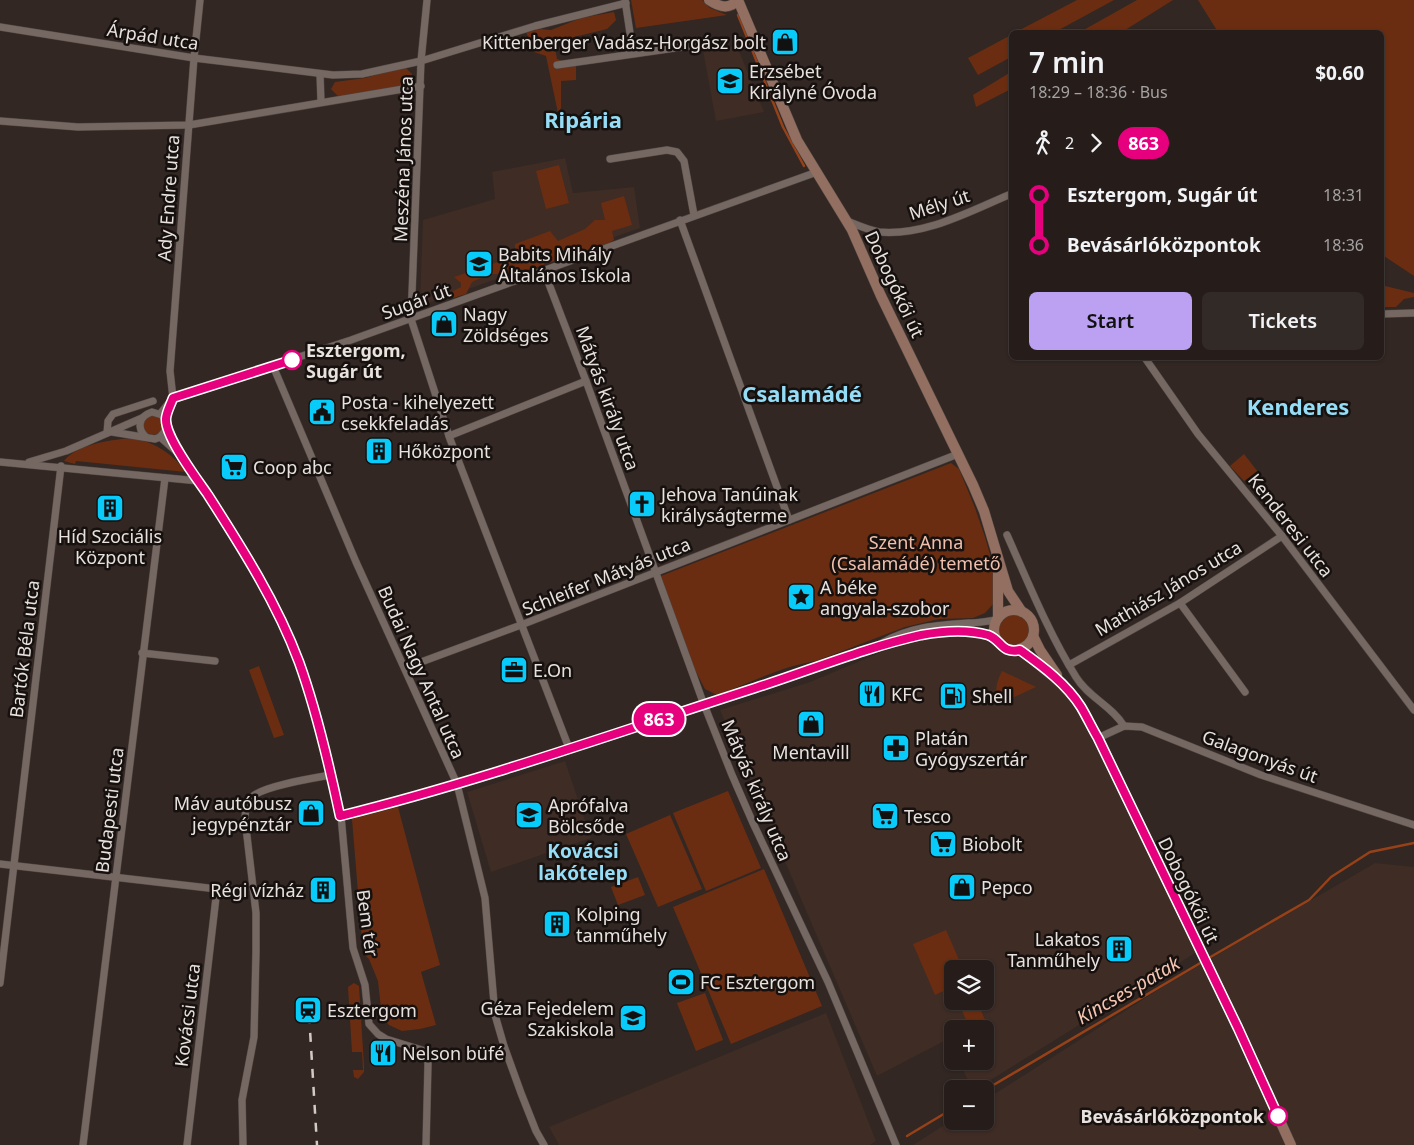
<!DOCTYPE html>
<html lang="en">
<head>
<meta charset="utf-8">
<style>
	:root { --surface:#261d1a; --page:#322a27; --text:#f1f3f6; --muted:#a4a2a2; --line:#423b39; --accent:#bca0f2 }
	body { margin:0; font-family:"Noto Sans",sans-serif; background:var(--page); color:var(--text); height:100vh; display:flex; flex-direction:column; font-size:19px; white-space:nowrap }
	* { box-sizing:border-box; margin:0 }
	p { font-size:16px; color:var(--muted) }
	.icon { flex:none; width:28px; height:28px; fill:none; stroke:currentColor; stroke-width:2; stroke-linecap:round; stroke-linejoin:round }
	.map { position:relative; flex:1; overflow:hidden }
	.drawer { position:absolute; left:1009px; top:30px; width:375px; height:330px; display:flex; flex-direction:column; background:var(--surface); border-radius:8px; box-shadow:0 1px 4px #0004,0 0 0 1px var(--line) }
	.drawer>* { flex:none }
	.badge { padding:0 10px; border-radius:16px; font-size:18px; line-height:32px }
	.buttons { position:absolute; left:944px; top:960px; display:grid; gap:10px }
	.buttons a { display:grid; place-items:center; width:50px; height:50px; border-radius:8px; background:var(--surface); box-shadow:0 1px 4px #0004,0 0 0 1px var(--line); font-size:25px }
	.map>.badge { position:absolute; translate:-50% -50%; box-shadow:0 0 0 2px #fff }
	.legs { display:flex; align-items:center; gap:8px; height:55px; padding:0 20px; font-size:16px }
	.legs p { margin-inline-start:auto }
	.headline { display:flex; align-items:center; justify-content:space-between; height:85px; padding:0 20px }
	h1 { font-size:28px; font-weight:600; line-height:38px }
	.button { display:flex; gap:10px; margin-top:auto; padding:10px 20px }
	.button a { flex:1; height:58px; border-radius:8px; background:var(--accent); color:#111; font-size:20px; font-weight:600; line-height:58px; text-align:center }
	.button a+a { background:var(--page); color:var(--text) }
	ul { padding:0 20px; list-style:none }
	li { display:flex; align-items:center; gap:18px; height:50px; font-size:19px }
	li i { display:grid; place-items:center; width:8px; height:100%; margin:0 6px; background:currentColor }
	li i::after { content:''; width:12px; height:12px; margin:-6px; border:4px solid; border-radius:50%; background:var(--surface) }
	li p { margin-inline-start:auto }
	li:first-child i { background:linear-gradient(#0000 50%,currentColor 0) }
	li:last-child i { background:linear-gradient(currentColor 50%,#0000 0) }
	.map>svg:first-child { display:block }
</style>
</head>
<body>
<div class="map">
<svg width="1414" height="1145" viewBox="0 0 1414 1145">
	<rect width="100%" height="100%" fill="#322722"/>
	<g fill="#3e2c25" fill-rule="evenodd">
		<path d="M737,46L764,112L716,121L703,51Z"/>
		<path d="M565,158L573,193L634,187L640,228L426,304L420,301L423,220L495,199L492,172Z"/>
		<path d="M948,634H967L983,636L990,644L1008,652H1015L1031,660L1058,687L1076,709L1098,738L1200,950L976,1089H972L959,1061H985V1029H952V1048L948,1039L877,1076L720,710L810,682L884,651L929,637ZM952,969H985V1001H952Z"/>
		<path d="M565,761L591,838L491,872L467,792Z"/>
		<path d="M1375,863L1414,867V1145H913L952,1120L985,1121V1100L1172,981Z"/>
		<path d="M826,1013L876,1141L870,1145H559L549,1127Z"/>
	</g>
	<g fill="#6b2d11">
		<path d="M631,0H702L710,8L727,15L636,28Z"/>
		<path d="M1077,0H1114L1055,32H1016Z"/>
		<path d="M1137,0H1173L1122,32H1080Z"/>
		<path d="M1198,0H1414V276L1381,254V32H1218Z"/>
		<path d="M614,12L616,20L607,29L554,42L557,59L576,65V80L561,81V108L558,113L546,56L534,52L526,32L541,29L551,30L581,18Z"/>
		<path d="M1011,35V57L978,75L968,58Z"/>
		<path d="M405,67L412,74L410,85L338,96L331,89L335,82L365,78Z"/>
		<path d="M1011,72V89L976,107L973,95Z"/>
		<path d="M559,165L569,203L546,209L536,171Z"/>
		<path d="M624,196L632,225L612,231L614,240L609,243L516,274H490L472,282L466,294L453,298L451,292L461,287V283L454,277L515,256V244L550,231L558,241L585,229L595,220H605L601,203Z"/>
		<path d="M1381,285L1414,293V297L1404,299L1396,307H1381Z"/>
		<circle cx="153" cy="425" r="10"/>
		<path d="M134,438C156,443 173,454 186,472L76,461L75,464L64,461C76,444 115,439 134,438Z"/>
		<path d="M1244,454L1258,472L1244,481L1230,466Z"/>
		<path d="M951,463L959,469L975,508L985,537L995,572L993,604L985,613L973,618L939,619L905,627L816,661C782,666 750,683 717,695L705,689L693,666L661,576Z"/>
		<circle cx="1014" cy="631" r="16"/>
		<path d="M259,666L284,735L274,738L249,670Z"/>
		<path d="M1002,671L1036,687L999,704C994,691 996,683 1002,671Z"/>
		<path d="M728,791L761,868L706,891L673,813Z"/>
		<path d="M398,807L440,965L421,972L436,1025L420,1029L402,1031L389,1025L382,1017L378,981L369,959L363,953L352,819Z"/>
		<path d="M670,815L702,889L658,907L626,834Z"/>
		<path d="M764,869L822,1006L731,1044L673,907Z"/>
		<path d="M638,877L645,895L618,905L611,887Z"/>
		<path d="M946,930L963,969H952V987L935,995L913,944Z"/>
		<path d="M354,983L359,986L364,1066V1072L358,1079L354,1077L353,1070H363L362,1052H352L348,987Z"/>
		<path d="M705,993L723,1040L696,1051L677,1003Z"/>
		<path d="M958,1001H977L985,1020L969,1027Z"/>
	</g>
	<g fill="none" stroke-linecap="round" stroke-linejoin="round">
		<g stroke="#974119" stroke-width="2.5">
			<path d="M738,15L783,127L804,166"/>
			<path d="M1207,959L1309,900L1331,877L1370,852L1414,843"/>
			<path d="M985,1090L1202,962"/>
			<path d="M907,1136L952,1109"/>
		</g>
		<g stroke="#504642" stroke-width="8">
			<g id="minor">
				<path d="M427,0L421,61L411,319L450,439L569,748"/>
				<path d="M625,0L633,53"/>
				<path d="M0,27L194,58L333,75L362,74L421,61L535,26L626,3"/>
				<path d="M557,65L724,41"/>
				<path d="M320,74L321,102"/>
				<path d="M0,121L78,127L189,125L421,86"/>
				<path d="M610,159L667,150L677,152L684,161L694,215"/>
				<path d="M680,220L789,520"/>
				<path d="M847,221C857,225 868,230 879,232C926,236 970,211 1011,194"/>
				<path d="M544,271L586,381L703,702L732,775L753,823L828,982L896,1145"/>
				<path d="M1381,314L1414,313"/>
				<path d="M1145,358L1198,434L1282,536L1414,710"/>
				<path d="M273,366L356,562L457,784L485,898L495,1015L504,1046L521,1093L536,1131L544,1145"/>
				<path d="M173,398L170,371L194,58L200,0"/>
				<path d="M160,414L173,398L351,340L817,172"/>
				<path d="M167,427L181,455L210,499L267,594L281,621L299,662L326,751L341,816L353,948L365,985L369,1024L378,1034L386,1039L422,1050L427,1057L428,1064L426,1145"/>
				<path d="M112,432L155,439L160,437L165,431V420L171,403"/>
				<path d="M107,433L108,421L113,414L153,401"/>
				<path d="M449,436L586,381"/>
				<path d="M146,437C136,428 139,416 152,412L162,415"/>
				<path d="M160,437L178,453"/>
				<path d="M0,462L199,481"/>
				<path d="M29,462L66,451L142,418"/>
				<path d="M1007,535C1028,582 1049,634 1076,677C1088,697 1112,706 1124,726"/>
				<path d="M1180,603L1245,692"/>
				<path d="M882,643C909,627 938,625 969,623C978,623 987,621 997,620"/>
				<path d="M142,653L215,661"/>
				<path d="M1069,665L1180,603L1282,536"/>
				<path d="M405,668L521,625L958,454"/>
				<path d="M1098,738L1124,726L1142,727L1261,775L1414,825"/>
				<path d="M341,816C480,781 615,732 752,689C812,670 870,643 933,633C952,630 978,629 996,639"/>
				<path d="M0,864L217,889L187,1145"/>
				<path d="M0,983L61,466"/>
				<path d="M83,1145L165,478"/>
				<path d="M243,1145L242,1100L254,1037L256,951V913L245,819C245,811 246,803 252,797C263,786 314,778 331,775"/>
			</g>
		</g>
		<g stroke="#504642" stroke-width="11">
			<g id="secondary">
				<path d="M709,0C719,7 729,10 738,0"/>
				<path d="M738,0L797,140L852,230L881,296L973,485L984,511L1008,591L1022,612"/>
				<path d="M998,572V618"/>
				<circle cx="1014" cy="630" r="20"/>
				<path d="M1033,636L1040,650L1057,675"/>
				<path d="M1020,649L1060,682L1070,693L1080,705L1098,738L1238,1028L1291,1145"/>
			</g>
		</g>
		<use href="#minor" stroke="#756863" stroke-width="7"/>
		<use href="#secondary" stroke="#926f60" stroke-width="10"/>
		<path stroke="#d2cac6" stroke-width="2.5" stroke-dasharray="9 9" stroke-linecap="butt" d="M308,997L317,1145"/>
	</g>
	<g fill="none" stroke-linecap="round" stroke-linejoin="round">
		<g stroke="#fff" stroke-width="11">
			<path id="line-1" d="M292,360L173,398C171,404 166,413 166,419C165,437 197,479 208,495C242,548 277,603 299,662C317,712 329,764 340,816C481,781 618,732 755,688C811,670 864,648 921,635C942,631 967,629 988,635C1002,640 1001,654 1020,650C1042,666 1066,683 1081,707C1087,717 1092,728 1098,738L1238,1028L1278,1116"/>
		</g>
		<use href="#line-1" stroke="#e6007e" stroke-width="8"/>
	</g>
	<defs>
		<g id="shop-square" transform="scale(1.4375)"><rect x="-9" y="-9" width="18" height="18" rx="4" fill="#08cbf9" stroke="#16110f"/><path d="M-5-2.5h2.3a2.7 3.5 0 0 1 5.4 0H5L5.5 6h-11ZM-1.5-2.5h3a1.5 2.3 0 0 0-3 0Z" fill="#111"/></g>
		<g id="school-square" transform="scale(1.4375)"><rect x="-9" y="-9" width="18" height="18" rx="4" fill="#08cbf9" stroke="#16110f"/><path d="M0-5L7-2L0 1L-7-2ZM-4 1L0 2.5L4 1V4Q0 6-4 4Z" fill="#111"/></g>
		<g id="civic-square" transform="scale(1.4375)"><rect x="-9" y="-9" width="18" height="18" rx="4" fill="#08cbf9" stroke="#16110f"/><path d="M-.6-6.5H3V-4.5H.6V-3L4-1V1h2V6H-6V1h2V-1L-.6-3ZM-1.2 2.5V6h2.4V2.5Z" fill="#111"/></g>
		<g id="building-square" transform="scale(1.4375)"><rect x="-9" y="-9" width="18" height="18" rx="4" fill="#08cbf9" stroke="#16110f"/><path d="M-4-6H4V6H1V3H-1V6H-4ZM-2.5-4.3h1.7v1.8h-1.7ZM.8-4.3h1.7v1.8H.8ZM-2.5-1h1.7V.8h-1.7ZM.8-1h1.7V.8H.8Z" fill="#111"/></g>
		<g id="supermarket-square" transform="scale(1.4375)"><rect x="-9" y="-9" width="18" height="18" rx="4" fill="#08cbf9" stroke="#16110f"/><path d="M-6-5.5h2.5l.6 2H6L4.5 2H-2.5L-4.4-4H-6ZM-1.5 3.2a1.3 1.3 0 1 0 .1 0ZM3 3.2a1.3 1.3 0 1 0 .1 0Z" fill="#111"/></g>
		<g id="church-square" transform="scale(1.4375)"><rect x="-9" y="-9" width="18" height="18" rx="4" fill="#08cbf9" stroke="#16110f"/><path d="M-1.2-6h2.4v3.5h3.3v2.4h-3.3V6h-2.4V-.1h-3.3v-2.4h3.3Z" fill="#111"/></g>
		<g id="sight-square" transform="scale(1.4375)"><rect x="-9" y="-9" width="18" height="18" rx="4" fill="#08cbf9" stroke="#16110f"/><path d="M0-6L1.8-2.2L6-1.7L2.9 1.2L3.7 5.4L0 3.3L-3.7 5.4L-2.9 1.2L-6-1.7L-1.8-2.2Z" fill="#111"/></g>
		<g id="office-square" transform="scale(1.4375)"><rect x="-9" y="-9" width="18" height="18" rx="4" fill="#08cbf9" stroke="#16110f"/><path d="M-6-3h4V-5.5h4V-3h4V5H-6ZM-1-4.5V-3h2v-1.5ZM-6 0V1H6V0Z" fill="#111"/></g>
		<g id="restaurant-square" transform="scale(1.4375)"><rect x="-9" y="-9" width="18" height="18" rx="4" fill="#08cbf9" stroke="#16110f"/><path d="M-5-6h1v4h1v-4h1v4h1v-4h1v5L-1.5 .5V6h-2V.5L-5-1ZM5-6V6H3V1.5H1.5Q1.5-4 5-6Z" fill="#111"/></g>
		<g id="fuel-square" transform="scale(1.4375)"><rect x="-9" y="-9" width="18" height="18" rx="4" fill="#08cbf9" stroke="#16110f"/><path d="M-5.5-6h7V0h2V4h1.3V-2.5L3-4.5l.8-.8L6-3V5H2.5V1h-1V6h-7ZM-4.2-4.7v3.2H.2V-4.7Z" fill="#111"/></g>
		<g id="pharmacy-square" transform="scale(1.4375)"><rect x="-9" y="-9" width="18" height="18" rx="4" fill="#08cbf9" stroke="#16110f"/><path d="M-2-6h4v4h4v4h-4v4h-4v-4h-4v-4h4Z" fill="#111"/></g>
		<g id="stadium-square" transform="scale(1.4375)"><rect x="-9" y="-9" width="18" height="18" rx="4" fill="#08cbf9" stroke="#16110f"/><path d="M0-5a6.5 5 0 1 0 0 10a6.5 5 0 1 0 0-10ZM-3.5-1.8h7v3.6h-7Z" fill="#111"/></g>
		<g id="station-square" transform="scale(1.4375)"><rect x="-9" y="-9" width="18" height="18" rx="4" fill="#08cbf9" stroke="#16110f"/><path d="M-3-6H3Q5-6 5-4V2Q5 4 3 4L4.5 6H3L1.5 4h-3L-3 6H-4.5L-3 4Q-5 4-5 2V-4Q-5-6-3-6ZM-3.5-4v3h7v-3ZM-3.5 1v1.5H-2V1ZM2 1v1.5H3.5V1Z" fill="#111"/></g>
	</defs>
	<g fill-rule="evenodd">
		<use href="#shop-square" x="785" y="42"/>
		<use href="#school-square" x="730" y="81"/>
		<use href="#school-square" x="479" y="264"/>
		<use href="#shop-square" x="444" y="324"/>
		<use href="#civic-square" x="322" y="412"/>
		<use href="#building-square" x="379" y="451"/>
		<use href="#supermarket-square" x="234" y="467"/>
		<use href="#church-square" x="642" y="504"/>
		<use href="#building-square" x="110" y="508"/>
		<use href="#sight-square" x="801" y="597"/>
		<use href="#office-square" x="514" y="670"/>
		<use href="#restaurant-square" x="872" y="694"/>
		<use href="#fuel-square" x="953" y="696"/>
		<use href="#shop-square" x="811" y="724"/>
		<use href="#pharmacy-square" x="896" y="748"/>
		<use href="#shop-square" x="311" y="813"/>
		<use href="#school-square" x="529" y="815"/>
		<use href="#supermarket-square" x="885" y="816"/>
		<use href="#supermarket-square" x="943" y="844"/>
		<use href="#shop-square" x="962" y="887"/>
		<use href="#building-square" x="323" y="890"/>
		<use href="#building-square" x="557" y="924"/>
		<use href="#building-square" x="1119" y="949"/>
		<use href="#stadium-square" x="681" y="982"/>
		<use href="#station-square" x="308" y="1010"/>
		<use href="#school-square" x="633" y="1018"/>
		<use href="#restaurant-square" x="383" y="1053"/>
	</g>
	<g fill="#fff" stroke="#e6007e" stroke-width="2.5">
		<circle cx="292" cy="360" r="9"/>
		<circle cx="1278" cy="1116" r="9"/>
	</g>
	<g text-anchor="middle" dominant-baseline="central" stroke-width="5" stroke-linejoin="round" paint-order="stroke">
		<g font-size="18" fill="#e8e1dd" stroke="#16110f">
			<text transform="translate(153 36) rotate(9)">Árpád utca</text>
			<text transform="translate(403 159) rotate(-88)">Meszéna János utca</text>
			<text transform="translate(168 198) rotate(-86)">Ady Endre utca</text>
			<text transform="translate(939 204) rotate(-18)">Mély út</text>
			<text transform="translate(895 284) rotate(65)">Dobogókői út</text>
			<text transform="translate(416 301) rotate(-20)">Sugár út</text>
			<text transform="translate(608 398) rotate(70)">Mátyás király utca</text>
			<text transform="translate(1291 525) rotate(52)">Kenderesi utca</text>
			<text transform="translate(606 576) rotate(-22)">Schleifer Mátyás utca</text>
			<text transform="translate(1168 588) rotate(-31)">Mathiász János utca</text>
			<text transform="translate(24 649) rotate(-83)">Bartók Béla utca</text>
			<text transform="translate(422 672) rotate(66)">Budai Nagy Antal utca</text>
			<text transform="translate(1260 756) rotate(20)">Galagonyás út</text>
			<text transform="translate(757 790) rotate(67)">Mátyás király utca</text>
			<text transform="translate(109 810) rotate(-83)">Budapesti utca</text>
			<text transform="translate(1189 890) rotate(64)">Dobogókői út</text>
			<text transform="translate(368 923) rotate(82)">Bem tér</text>
			<text transform="translate(187 1015) rotate(-83)">Kovácsi utca</text>
		</g>
		<g font-size="18" fill="#e8e1dd" stroke="#16110f" text-anchor="start">
			<text x="766" y="42" text-anchor="end">Kittenberger Vadász-Horgász bolt</text>
			<text x="749" y="71">Erzsébet<tspan x="749" dy="21">Királyné Óvoda</tspan></text>
			<text x="498" y="254">Babits Mihály<tspan x="498" dy="21">Általános Iskola</tspan></text>
			<text x="463" y="314">Nagy<tspan x="463" dy="21">Zöldséges</tspan></text>
			<text x="341" y="402">Posta - kihelyezett<tspan x="341" dy="21">csekkfeladás</tspan></text>
			<text x="398" y="451">Hőközpont</text>
			<text x="253" y="467">Coop abc</text>
			<text x="661" y="494">Jehova Tanúinak<tspan x="661" dy="21">királyságterme</tspan></text>
			<text x="110" y="536" text-anchor="middle">Híd Szociális<tspan x="110" dy="21">Központ</tspan></text>
			<text x="820" y="587">A béke<tspan x="820" dy="21">angyala-szobor</tspan></text>
			<text x="533" y="670">E.On</text>
			<text x="891" y="694">KFC</text>
			<text x="972" y="696">Shell</text>
			<text x="915" y="738">Platán<tspan x="915" dy="21">Gyógyszertár</tspan></text>
			<text x="811" y="752" text-anchor="middle">Mentavill</text>
			<text x="292" y="803" text-anchor="end">Máv autóbusz<tspan x="292" dy="21">jegypénztár</tspan></text>
			<text x="548" y="805">Aprófalva<tspan x="548" dy="21">Bölcsőde</tspan></text>
			<text x="904" y="816">Tesco</text>
			<text x="962" y="844">Biobolt</text>
			<text x="981" y="887">Pepco</text>
			<text x="304" y="890" text-anchor="end">Régi vízház</text>
			<text x="576" y="914">Kolping<tspan x="576" dy="21">tanműhely</tspan></text>
			<text x="1100" y="939" text-anchor="end">Lakatos<tspan x="1100" dy="21">Tanműhely</tspan></text>
			<text x="700" y="982">FC Esztergom</text>
			<text x="614" y="1008" text-anchor="end">Géza Fejedelem<tspan x="614" dy="21">Szakiskola</tspan></text>
			<text x="327" y="1010">Esztergom</text>
			<text x="402" y="1053">Nelson büfé</text>
		</g>
		<g font-size="18" font-weight="bold" fill="#e8e1dd" stroke="#16110f" text-anchor="start">
			<text x="306" y="350">Esztergom,<tspan x="306" dy="21">Sugár út</tspan></text>
			<text x="1264" y="1116" text-anchor="end">Bevásárlóközpontok</text>
		</g>
		<g font-size="18" fill="#f0bfac" stroke="#16110f">
			<text x="916" y="542">Szent Anna<tspan x="916" dy="21">(Csalamádé) temető</tspan></text>
		</g>
		<g font-size="19" font-weight="bold" fill="#95ddf7" stroke="#16110f">
			<text x="583" y="851">Kovácsi<tspan x="583" dy="22">lakótelep</tspan></text>
		</g>
		<g font-size="19" font-style="italic" fill="#f6c5b2" stroke="#16110f">
			<text transform="translate(1128 990) rotate(-30)">Kincses-patak</text>
		</g>
		<g font-size="22" font-weight="bold" fill="#95ddf7" stroke="#16110f">
			<text x="583" y="119">Ripária</text>
			<text x="802" y="393">Csalamádé</text>
			<text x="1298" y="406">Kenderes</text>
		</g>
	</g>
</svg>
<div class="buttons">
<a><svg class="icon" aria-label="layers" viewBox="0 0 24 24"><path d="M12 4l9 5-9 5-9-5zM3 14l9 5 9-5"/></svg></a>
<a>+</a>
<a>−</a>
</div>
<b class="badge" style="left:659px;top:719px;background:#e6007e;color:#fff">863</b>
<section class="drawer">
<div class="headline"><div><h1>7 min</h1><p>18:29 – 18:36 · Bus</p></div><b>$0.60</b></div>
<div class="legs"><svg class="icon" aria-label="walk" viewBox="0 0 24 24"><circle cx="13" cy="4" r="2"/><path d="M13 8l-2 6 4 7M11 14l-3 7M7 12l3-4h3l4 4"/></svg>2<svg class="icon" aria-label="forward" viewBox="0 0 24 24"><path d="M9 5l7 7-7 7"/></svg><b class="badge" style="background:#e6007e;color:#fff">863</b></div>
<ul>
<li><i style="color:#e6007e"></i><b>Esztergom, Sugár út</b><p>18:31</p></li>
<li><i style="color:#e6007e"></i><b>Bevásárlóközpontok</b><p>18:36</p></li>
</ul>
<div class="button"><a>Start</a><a>Tickets</a></div>
</section>
</div>
</body>
</html>
